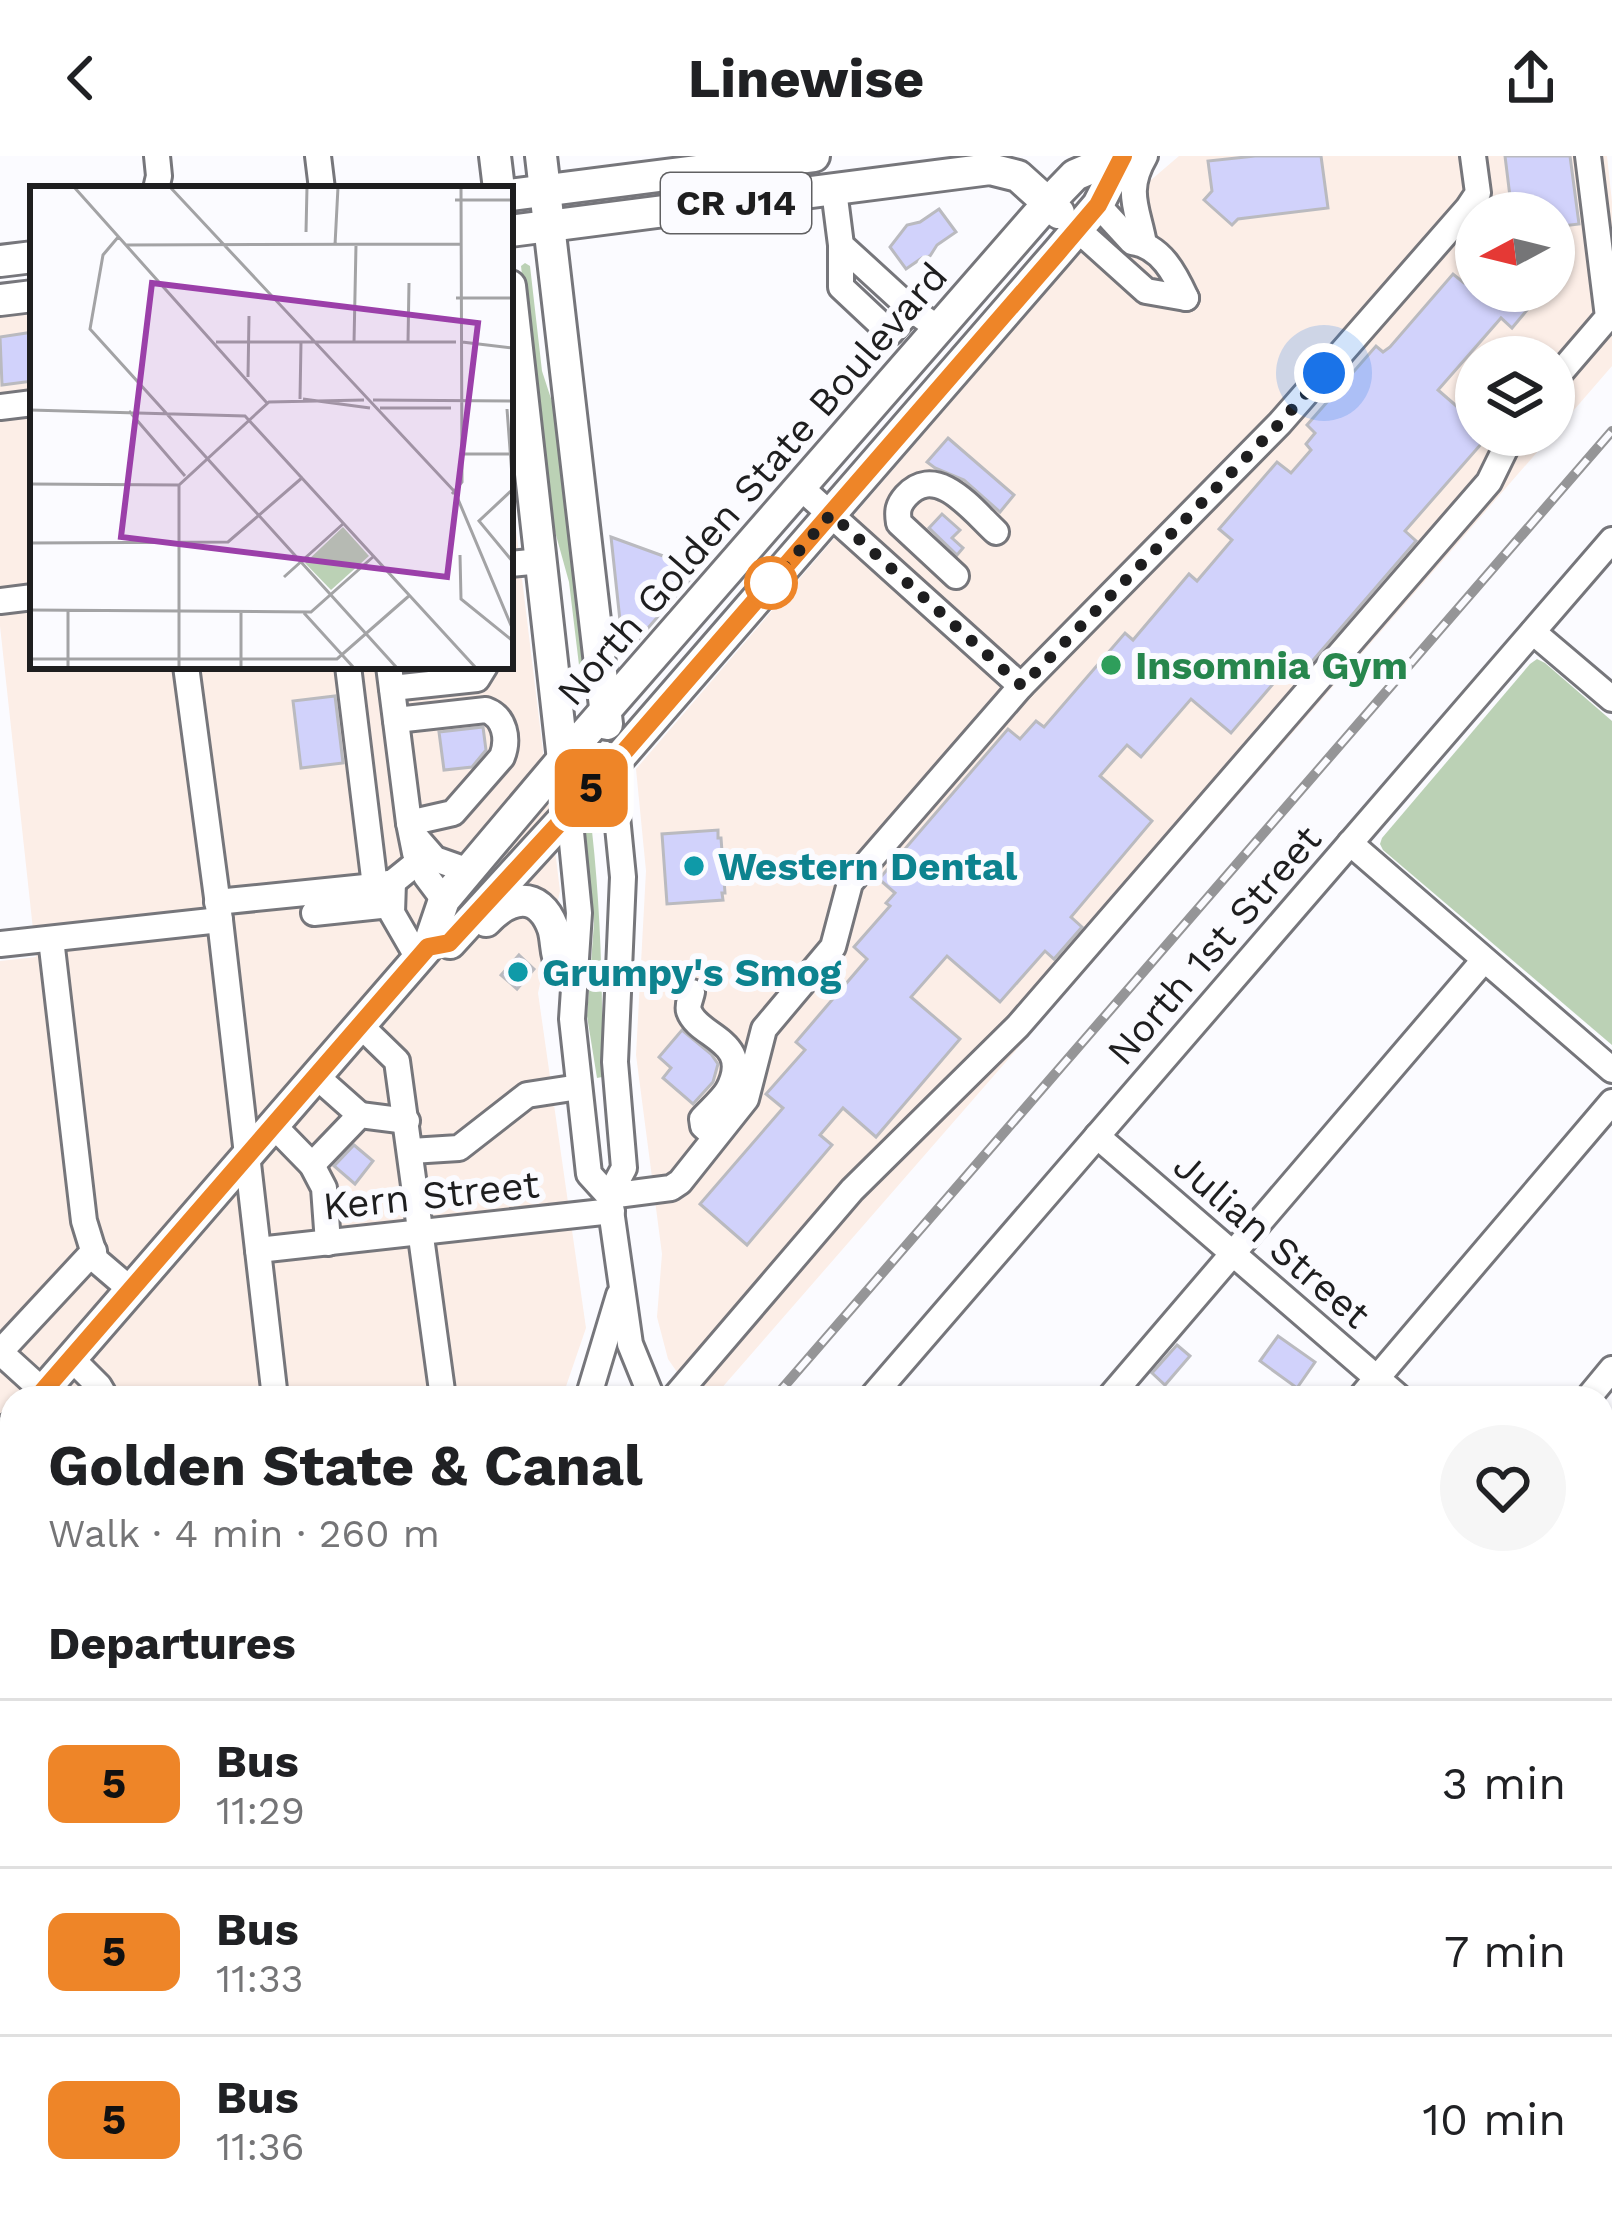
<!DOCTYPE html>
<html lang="en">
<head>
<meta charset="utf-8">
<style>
	:root { --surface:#fff; --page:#f6f6f6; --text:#202124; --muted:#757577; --line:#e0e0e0 }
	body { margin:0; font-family:"Work Sans",sans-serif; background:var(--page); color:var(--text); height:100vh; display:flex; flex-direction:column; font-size:45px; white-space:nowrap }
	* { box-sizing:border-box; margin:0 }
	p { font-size:39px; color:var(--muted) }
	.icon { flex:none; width:66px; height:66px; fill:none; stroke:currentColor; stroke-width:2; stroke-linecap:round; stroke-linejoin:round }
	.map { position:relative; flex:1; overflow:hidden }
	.side { position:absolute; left:0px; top:1230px; width:1614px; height:843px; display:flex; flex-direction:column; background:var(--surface); border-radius:36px 36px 0 0; box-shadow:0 3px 9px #0004 }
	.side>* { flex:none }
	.badge { padding:0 24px; border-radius:18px; font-size:42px; line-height:78px }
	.needle { width:78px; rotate:263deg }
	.controls { position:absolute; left:1455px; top:36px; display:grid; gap:24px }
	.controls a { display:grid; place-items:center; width:120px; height:120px; border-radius:50%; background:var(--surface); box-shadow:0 3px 9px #0004; font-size:60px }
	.you { position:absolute; width:60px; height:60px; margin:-30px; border:9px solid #fff; border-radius:50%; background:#1a73e8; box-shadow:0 0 0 18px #1a73e833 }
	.map>.badge { position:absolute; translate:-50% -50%; box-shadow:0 0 0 6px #fff }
	h2 { padding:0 48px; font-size:45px; line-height:108px }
	.round { display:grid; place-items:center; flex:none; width:126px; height:126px; border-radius:63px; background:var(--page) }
	.summary { display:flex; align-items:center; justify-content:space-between; height:204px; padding:0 48px }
	h1 { font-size:57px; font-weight:700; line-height:90px }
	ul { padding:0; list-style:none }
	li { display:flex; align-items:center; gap:36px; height:168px; padding:0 48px; border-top:3px solid var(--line) }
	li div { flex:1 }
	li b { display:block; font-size:45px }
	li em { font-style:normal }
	li .badge { min-width:132px; font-weight:700; text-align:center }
	header { display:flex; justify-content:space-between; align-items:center; height:156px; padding:0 48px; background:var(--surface); font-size:54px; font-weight:700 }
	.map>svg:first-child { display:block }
</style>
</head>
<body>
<header><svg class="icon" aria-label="back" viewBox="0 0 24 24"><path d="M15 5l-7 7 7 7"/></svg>Linewise<svg class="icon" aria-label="share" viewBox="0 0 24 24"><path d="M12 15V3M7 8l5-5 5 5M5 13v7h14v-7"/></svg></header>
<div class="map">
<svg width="1612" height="2071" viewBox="0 0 1612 2071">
	<rect width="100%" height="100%" fill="#fbfbff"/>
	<g fill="#fceee7" fill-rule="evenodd">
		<path d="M1179,0H1607L1612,46V210L1554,277V201H1476V279H1552L713,1242H695L668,1203L657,1161L662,1098L636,899L646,715L636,613L1116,54ZM1476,57H1554V135H1476Z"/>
		<path d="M33,154V510H510V324L560,735L538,837L586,1172L562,1242H12V1972L0,1987V805L36,801L0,470V157Z"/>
	</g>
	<g fill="#bbd1b5">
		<path d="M525,107L530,110L542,215L557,261L589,535L586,537L582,534L569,426L549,354L521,110Z"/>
		<path d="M1537,503L1545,507L1612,565V889L1383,694L1380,688L1382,682L1530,508Z"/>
		<path d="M588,673L592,675C601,757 603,839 602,921L597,922L587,860L594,767L585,676Z"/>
	</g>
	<g fill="#d1d2fb" stroke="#bababf" stroke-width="3">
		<path d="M1255,0H1321L1328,52L1238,63L1232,69L1204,44L1212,35L1208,5Z"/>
		<path d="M1505,0H1570L1579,68L1554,71V57H1512Z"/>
		<path d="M939,53L956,76L937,89L930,100L922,102L906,113L890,91L907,69L920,66Z"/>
		<path d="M1476,114V135H1543L1512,172L1501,162L1438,234L1476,267V279H1489L1405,375L1416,385L1302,517L1291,507L1231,577L1191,543L1141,601L1127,589L1100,620L1152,665L1071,761L1082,771L1054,803L1045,795L1000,846L947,800L911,841L960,883L876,981L843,952L820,979L832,989L747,1089L700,1048L783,952L766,938L805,894L796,886L867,803L854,791L890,750L886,747L895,737L879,723L1008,573L1020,583L1036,565L1044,571L1125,477L1133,484L1189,418L1197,425L1232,384L1219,373L1277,306L1291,317L1311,294L1306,288L1315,277L1307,269L1376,190L1383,196L1390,191L1453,118L1464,127Z"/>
		<path d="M33,176V225L2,229L0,181Z"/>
		<path d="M948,282L1014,339L1000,356L964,324L935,312L927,306Z"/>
		<path d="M942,358L960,374L952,382L963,392L957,399L929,372Z"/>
		<path d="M611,381L699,413L636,486L621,474Z"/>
		<path d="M335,540L343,607L301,612L293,545Z"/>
		<path d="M483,571L486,594L472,611L444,614L439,576Z"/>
		<path d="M718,674V682H721L725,737H722L723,744L667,748L662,678Z"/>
		<path d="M519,799L534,813L517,833L501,819Z"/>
		<path d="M682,874L711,898L718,908L713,926L693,948L663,922L671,912L659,901Z"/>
		<path d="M354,989L373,1005L355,1028L334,1010Z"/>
		<path d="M1278,1180L1315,1206L1297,1232L1260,1205Z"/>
		<path d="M1177,1189L1190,1200L1165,1229L1152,1217Z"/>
	</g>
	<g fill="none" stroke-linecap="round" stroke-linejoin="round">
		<g stroke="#76767b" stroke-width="30">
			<g id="minor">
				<path d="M318,0L322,33"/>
				<path d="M156,33L159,20L157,0"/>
				<path d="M834,34L841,89L911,153L939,173"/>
				<path d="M1098,49L1132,86C1161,90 1175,118 1186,142"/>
				<path d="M1077,73L1146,135L1186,142"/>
				<path d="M1144,88C1138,53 1124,36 1145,0"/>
				<path d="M841,89V131L890,177L911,153"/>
				<path d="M1554,224L1608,161L1588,0"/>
				<path d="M0,251L33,247"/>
				<path d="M800,331L1021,530"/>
				<path d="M510,408L541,405"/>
				<path d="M956,420L899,367C897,355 898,349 906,340C937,306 973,355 996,376"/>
				<path d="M0,445L33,441"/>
				<path d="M1533,476L1612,543"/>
				<path d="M186,510L220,764L275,1242"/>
				<path d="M348,510L375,730"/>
				<path d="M389,510L409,667L415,697L426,720L444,744"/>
				<path d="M392,532L477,523L485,510"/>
				<path d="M396,564L486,554C505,561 509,583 502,601L453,657L409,667"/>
				<path d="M569,656L579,757L572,863L589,1018L609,1040L630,1188L652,1242"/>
				<path d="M415,680L435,703L469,715"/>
				<path d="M1350,687L1612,914"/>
				<path d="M393,726L392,757L418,802"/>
				<path d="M217,746L375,730L393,726L419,705"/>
				<path d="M314,757L390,749"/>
				<path d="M51,783L84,1065L96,1104L131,1134"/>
				<path d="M0,788L220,764"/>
				<path d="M692,836C691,842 687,849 689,855C698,882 754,884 728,934C722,944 710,954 702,963L703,970L715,981"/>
				<path d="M360,869L397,905L443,1242"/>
				<path d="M316,920L360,959"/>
				<path d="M273,969L312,1009L324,1032L328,1087"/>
				<path d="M1097,980L1400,1242"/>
				<path d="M411,995L459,992L527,939L579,931"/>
				<path d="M312,1009L360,959L407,965"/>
				<path d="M609,1040L671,1032L680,1026L746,943L764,873L833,791L850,727L1021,530L1280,267L1468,52L1478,37L1473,0"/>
				<path d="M609,1040L624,1012L615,906L623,721L612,610"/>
				<path d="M258,1094L612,1055"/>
				<path d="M71,1202L99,1230L106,1242"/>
				<path d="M43,1235L0,1196L94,1095"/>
				<path d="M588,1242L619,1139"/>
				<path d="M674,1242L852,1034L1018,870L1489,326L1512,279"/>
				<path d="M871,1242L1612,384"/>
				<path d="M1109,1242L1484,804"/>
				<path d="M1360,1242L1612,946"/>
				<path d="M1588,1242L1612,1213"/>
				<path d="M0,1478L12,1489"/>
				<path d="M0,1590L3,1593L0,1596"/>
				<path d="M0,1653L12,1642"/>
				<path d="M1602,1717L1612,1796"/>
				<path d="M0,1719L5,1761L12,1760"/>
				<path d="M0,2008L12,1995"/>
				<path d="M509,2061L522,2071"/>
				<path d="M727,2061L728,2071"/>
				<path d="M809,2061L810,2071"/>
				<path d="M1277,2061L1278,2071"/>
				<path d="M1473,2061L1474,2071"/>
				<path d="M327,2071L335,2061"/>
				<path d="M438,2071L446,2061"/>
				<path d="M641,2071L649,2061"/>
				<path d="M874,2071L882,2061"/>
			</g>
		</g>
		<g stroke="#76767b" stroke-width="36">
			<g id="major">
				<path d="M495,0L499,33"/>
				<path d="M541,0L607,568"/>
				<path d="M510,39L814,0"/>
				<path d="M510,75L990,13L1018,20L1059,57"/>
				<path d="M0,105L33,101"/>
				<path d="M510,130L564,613"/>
				<path d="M0,144L33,140"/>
				<path d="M486,765C509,741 538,733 553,772C557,784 555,799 561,809C564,815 569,819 573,824"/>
				<path d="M450,787L612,610L1058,96L1098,49L1123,0"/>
				<path d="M37,1242L428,791L444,744L563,603L1048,47L1075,19L1120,0"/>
				<path d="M0,1285L12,1271"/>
			</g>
		</g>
		<use href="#minor" stroke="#fff" stroke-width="24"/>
		<use href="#major" stroke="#fff" stroke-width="30"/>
		<g stroke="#959597" stroke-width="10">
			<g id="rail">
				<path d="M774,1242L1612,275"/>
				<path d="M56,2071L64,2061"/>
			</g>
		</g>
		<use href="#rail" stroke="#fbfbff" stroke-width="6" stroke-dasharray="18" stroke-linecap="butt"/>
	</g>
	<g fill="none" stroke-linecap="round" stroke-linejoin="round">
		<g stroke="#fff" stroke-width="27">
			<path id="line" d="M37,1242L428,791L449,787L612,610L1058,96L1098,49L1123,0"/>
		</g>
		<use href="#line" stroke="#ee8528" stroke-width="18"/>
		<path stroke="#1e1e1f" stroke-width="12" stroke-dasharray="0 21.6" d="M771,427L831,358L1022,530L1280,267L1324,217"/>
	</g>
	<circle fill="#fff" stroke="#ee8528" stroke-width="6" cx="771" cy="427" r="24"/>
	<circle fill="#2e9e5b" stroke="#fbfbff" stroke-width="4.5" cx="1111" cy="509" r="12"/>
	<g fill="#0f9aa8" stroke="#fbfbff" stroke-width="4.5">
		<circle cx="694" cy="710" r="12"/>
		<circle cx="518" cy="816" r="12"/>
	</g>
	<g text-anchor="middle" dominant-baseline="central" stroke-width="12" stroke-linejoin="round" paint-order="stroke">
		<rect fill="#fbfbff" stroke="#606062" stroke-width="3" x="661" y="17" width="150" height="60" rx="9"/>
		<g font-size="36" font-weight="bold" fill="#1e1e1f">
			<text x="736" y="47">CR J14</text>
		</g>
		<g font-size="39" fill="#1e1e1f" stroke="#fbfbff">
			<text transform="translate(752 328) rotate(-49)">North Golden State Boulevard</text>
			<text transform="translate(1214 789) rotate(-49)">North 1st Street</text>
			<text transform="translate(431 1039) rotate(-6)">Kern Street</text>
			<text transform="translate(1272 1084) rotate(41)">Julian Street</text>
		</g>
		<g font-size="39" font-weight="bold" fill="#27864d" stroke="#fbfbff" text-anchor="start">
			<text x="1135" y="509">Insomnia Gym</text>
		</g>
		<g font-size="39" font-weight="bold" fill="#0d838f" stroke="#fbfbff" text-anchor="start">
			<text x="718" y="710">Western Dental</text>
			<text x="542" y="816">Grumpy's Smog</text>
		</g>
	</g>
	<g transform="translate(30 30)">
		<rect width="483" height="483" fill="#fbfbff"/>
		<path d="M313,341L339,370L301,404L275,377Z" fill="#bbd1b5"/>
		<path fill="none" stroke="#a3a3a5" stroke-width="3" d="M44,1L237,217M140,1L425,306L483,444M425,14H483M276,46L277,1M89,50L73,69L60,143L367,482M96,59L432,58M305,59L308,1M426,112H483M186,156H426M378,156L379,97M432,156L483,162M324,157L326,59M218,191L219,130M270,213L271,156M273,213L340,222M343,214L483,215M350,222H421M477,223L483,303L449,335L483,376M0,224L215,230L446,482M99,225L155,290M433,268H483M0,298L149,299L239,216L334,214M149,299V482M422,308L432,296L431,1M0,357L198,356L273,291M430,369L431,413L483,455M254,391L314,337M0,424L281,426L344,370M38,424V482M274,427L324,482M0,473H307L380,409M211,482V424"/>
		<path fill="#9b3fa9" fill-opacity="0.15" stroke="#9b3fa9" stroke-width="6" d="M122,97L448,137L417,391L91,351Z"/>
		<rect width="483" height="483" fill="none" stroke="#1e1e1f" stroke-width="6"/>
	</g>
</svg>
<div class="controls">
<a><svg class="needle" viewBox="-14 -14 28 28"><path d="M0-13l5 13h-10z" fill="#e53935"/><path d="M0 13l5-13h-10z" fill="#757577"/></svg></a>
<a><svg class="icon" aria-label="layers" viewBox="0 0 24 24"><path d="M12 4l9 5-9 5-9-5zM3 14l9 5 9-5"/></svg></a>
</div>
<div class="you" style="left:1324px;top:217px"></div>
<b class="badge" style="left:591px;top:632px;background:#ee8528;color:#111">5</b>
<section class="side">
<div class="summary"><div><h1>Golden State &amp; Canal</h1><p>Walk · 4 min · 260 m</p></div><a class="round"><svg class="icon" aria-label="heart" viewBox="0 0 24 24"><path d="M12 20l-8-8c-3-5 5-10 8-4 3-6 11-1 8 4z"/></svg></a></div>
<h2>Departures</h2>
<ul>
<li><span class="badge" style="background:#ee8528;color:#111">5</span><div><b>Bus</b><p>11:29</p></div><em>3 min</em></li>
<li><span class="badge" style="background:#ee8528;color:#111">5</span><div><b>Bus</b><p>11:33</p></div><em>7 min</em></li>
<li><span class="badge" style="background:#ee8528;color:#111">5</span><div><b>Bus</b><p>11:36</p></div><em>10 min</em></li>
</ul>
</section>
</div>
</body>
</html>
